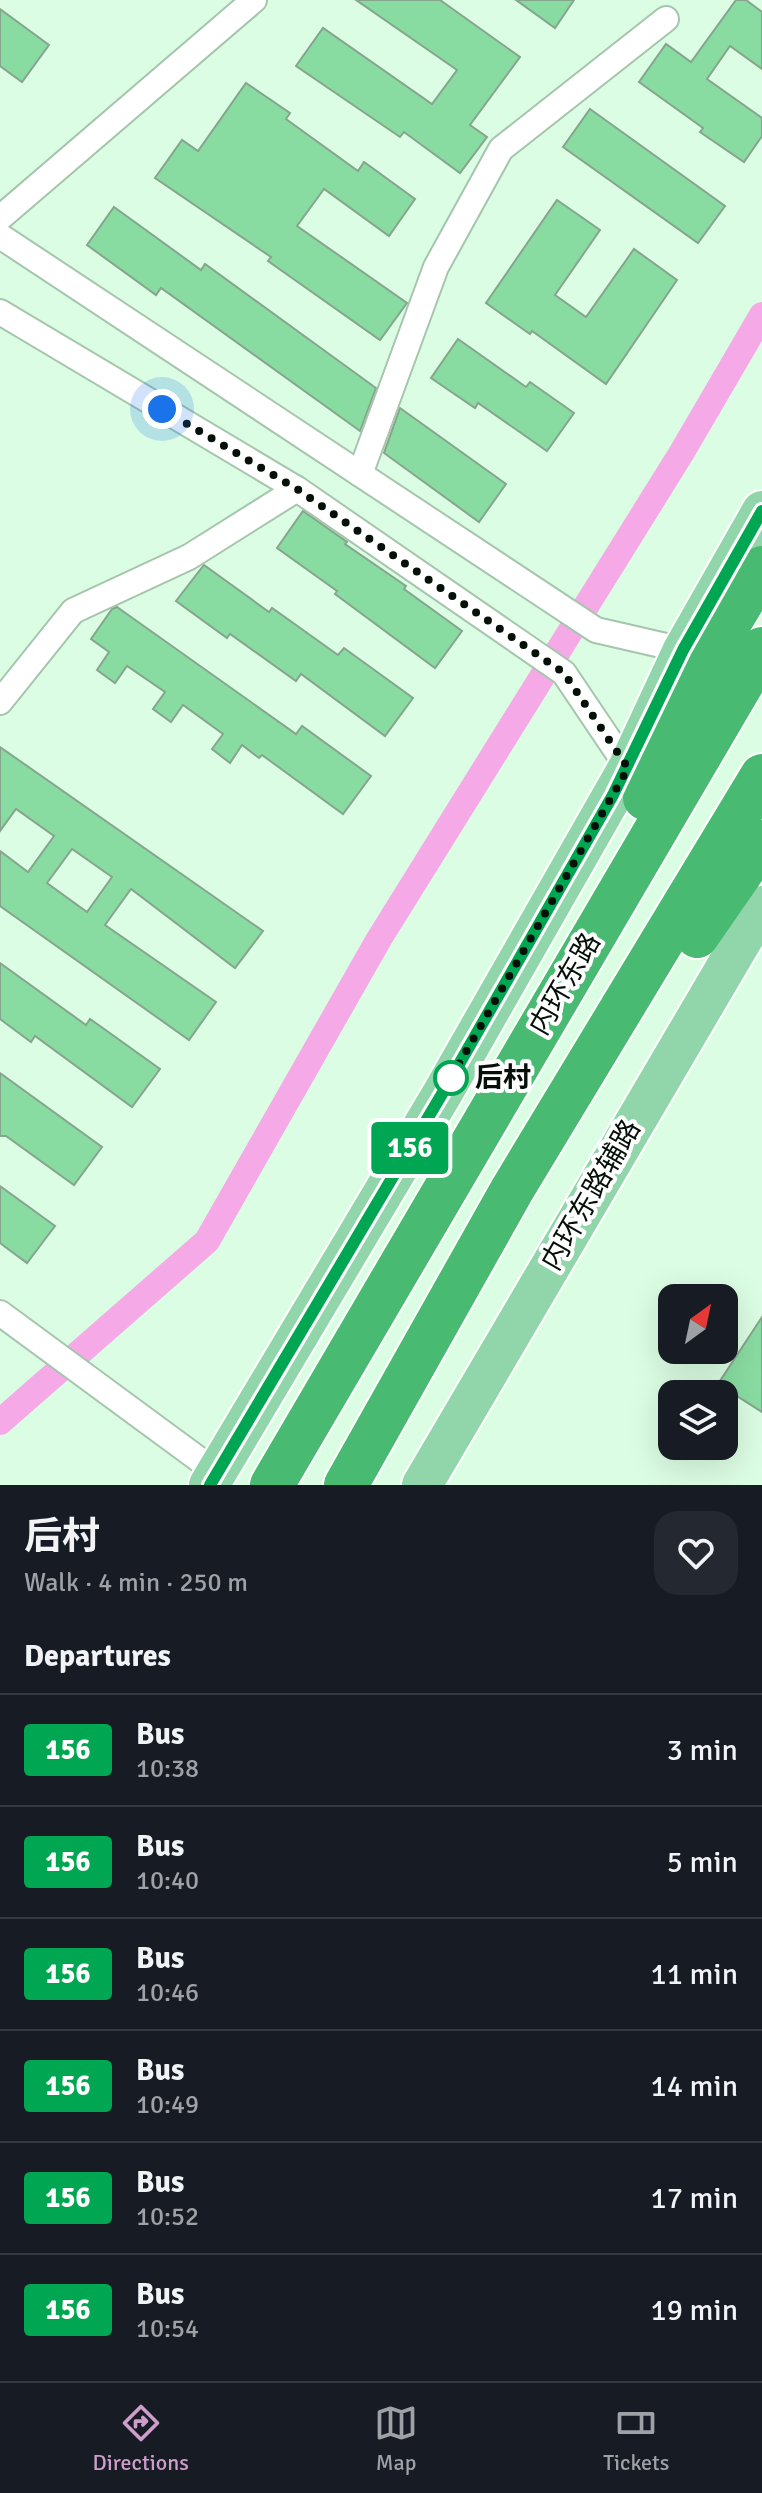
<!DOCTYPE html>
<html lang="en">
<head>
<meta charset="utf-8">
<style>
	:root { --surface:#171b24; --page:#242831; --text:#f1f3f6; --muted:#9ea1a6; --line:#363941; --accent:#ce9ecb }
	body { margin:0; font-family:Signika,"Noto Sans SC",sans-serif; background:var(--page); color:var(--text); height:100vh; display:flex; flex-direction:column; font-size:30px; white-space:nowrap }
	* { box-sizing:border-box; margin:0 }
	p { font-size:26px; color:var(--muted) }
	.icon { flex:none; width:44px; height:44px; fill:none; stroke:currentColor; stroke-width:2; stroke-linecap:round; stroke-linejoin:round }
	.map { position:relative; height:1485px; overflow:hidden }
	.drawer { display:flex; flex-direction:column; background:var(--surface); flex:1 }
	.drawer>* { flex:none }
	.badge { padding:0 16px; border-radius:6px; font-size:28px; line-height:52px }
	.needle { width:52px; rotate:33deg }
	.fabs { position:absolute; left:658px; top:1284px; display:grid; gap:16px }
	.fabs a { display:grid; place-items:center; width:80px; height:80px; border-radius:16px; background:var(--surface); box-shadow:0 8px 32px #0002; font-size:40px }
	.you { position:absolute; width:40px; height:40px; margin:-20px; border:6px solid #fff; border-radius:50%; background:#1a73e8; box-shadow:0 0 0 12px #1a73e833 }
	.map>.badge { position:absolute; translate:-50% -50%; box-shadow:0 0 0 4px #fff }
	h2 { padding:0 24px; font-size:30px; line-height:72px }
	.round { display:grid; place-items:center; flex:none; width:84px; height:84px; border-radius:24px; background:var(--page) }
	.summary { display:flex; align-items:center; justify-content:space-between; height:136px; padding:0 24px }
	h1 { font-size:38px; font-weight:700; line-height:60px }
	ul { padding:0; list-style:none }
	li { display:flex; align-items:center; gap:24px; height:112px; padding:0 24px; border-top:2px solid var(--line) }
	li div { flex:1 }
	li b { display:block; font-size:30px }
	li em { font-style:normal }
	li .badge { min-width:88px; font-weight:700; text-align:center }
	.menu { display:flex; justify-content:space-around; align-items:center; height:112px; border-top:2px solid var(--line); background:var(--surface); font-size:22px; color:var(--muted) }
	.menu a { display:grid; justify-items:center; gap:4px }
	.menu .active { color:var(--accent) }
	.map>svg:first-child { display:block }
</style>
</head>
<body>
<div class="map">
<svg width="762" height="1485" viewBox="0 0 762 1485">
	<rect width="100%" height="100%" fill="#dbfde3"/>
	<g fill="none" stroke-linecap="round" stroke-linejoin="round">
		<path stroke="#f5aae7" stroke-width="26" d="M0,1422L207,1241L379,939L682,452L762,315"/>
	</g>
	<g fill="#89dca1" stroke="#86a58d" stroke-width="2" fill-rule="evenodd">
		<path d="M356,0H440L520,57L470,125L487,137L460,173L404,132L400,137L296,66L323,28L432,104L457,70Z"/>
		<path d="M516,0H574L555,28Z"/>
		<path d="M736,0H746L762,12V69L730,46L707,79L762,118V136L744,162L700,132L703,128L639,82L666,44L691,62Z"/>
		<path d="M0,9L49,45L22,82L0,66Z"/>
		<path d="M246,83L290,113L286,119L358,171L364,162L415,199L389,236L324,189L297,226L407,303L380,340L268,261L271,257L155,178L182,140L198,151Z"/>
		<path d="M590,109L725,206L698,243L563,147Z"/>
		<path d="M557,200L600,230L555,295L586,317L634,249L677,280L606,384L532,331L530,334L486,303Z"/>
		<path d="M114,207L201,270L205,264L376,388L360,431L161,288L156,295L87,245Z"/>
		<path d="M458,339L526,387L530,382L574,413L547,451L478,403L475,408L431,378Z"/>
		<path d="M400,408L506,484L479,522L384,453Z"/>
		<path d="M303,511L347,542L345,544L406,586L404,589L462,631L435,668L335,594L337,591L277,548Z"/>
		<path d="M204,565L269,612L272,608L338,655L344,648L413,698L385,736L301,674L296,681L230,634L227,638L176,601Z"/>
		<path d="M117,607L296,734L302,726L371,776L343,814L262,755L259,758L242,745L230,763L212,749L223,734L183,705L171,722L153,709L165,692L127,666L115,683L97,670L109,652L91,639L112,609Z"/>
		<path d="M0,747L263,931L235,968L131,889L105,925L216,1002L189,1040L0,906V851L28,872L54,836L16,809L0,831ZM72,849L112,877L87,912L47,883Z"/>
		<path d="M0,963L86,1025L90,1019L160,1069L132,1107L35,1036L31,1042L0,1019Z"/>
		<path d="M0,1073L102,1147L74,1185L6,1136H0Z"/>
		<path d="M0,1186L55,1226L27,1263L0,1243Z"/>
		<path d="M762,1317V1412L718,1384Z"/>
	</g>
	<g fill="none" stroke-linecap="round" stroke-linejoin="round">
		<g stroke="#a5c5ac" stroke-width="28">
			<g id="street">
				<path d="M0,218L254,0"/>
				<path d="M0,236L596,630L683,650"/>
				<path d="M0,312L297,489L564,673L628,768"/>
				<path d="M360,474L436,267L501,149L666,19"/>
				<path d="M0,702L73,611L189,557L297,489"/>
				<path d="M0,1313L216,1472"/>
			</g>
		</g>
		<g stroke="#fff" stroke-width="44">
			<g id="primary">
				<path d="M209,1485L442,1094L628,768L683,650L762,511"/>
				<path d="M422,1485L762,906"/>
			</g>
		</g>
		<g stroke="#fff" stroke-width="48">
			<g id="highway">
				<path d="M645,798L722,635L762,568"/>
				<path d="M697,936L762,842"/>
				<path d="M272,1485L762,649"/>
				<path d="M346,1485L512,1190L762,776"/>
			</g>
		</g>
		<use href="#street" stroke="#fff" stroke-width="24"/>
		<use href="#primary" stroke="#91d6aa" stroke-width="40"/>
		<use href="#highway" stroke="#48ba71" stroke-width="44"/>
	</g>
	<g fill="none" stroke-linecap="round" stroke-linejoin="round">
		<g stroke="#fff" stroke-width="18">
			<path id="line" d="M210,1485L442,1094L613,795L683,650L762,511"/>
		</g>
		<use href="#line" stroke="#00a651" stroke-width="12"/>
		<path stroke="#051008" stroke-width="8" stroke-dasharray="0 14.4" d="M162,409L297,489L564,673L628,768L451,1078"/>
	</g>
	<circle fill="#fff" stroke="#00a651" stroke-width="4" cx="451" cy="1078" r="16"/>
	<g text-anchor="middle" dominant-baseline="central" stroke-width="8" stroke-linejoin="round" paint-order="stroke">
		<g font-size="28" fill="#051008" stroke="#fff">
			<text transform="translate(565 984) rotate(-60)">内环东路</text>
			<text transform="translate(591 1195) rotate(-60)">内环东路辅路</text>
		</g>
		<g font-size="28" font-weight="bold" fill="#051008" stroke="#fff" text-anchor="start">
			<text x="475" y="1078">后村</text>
		</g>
	</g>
</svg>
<div class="fabs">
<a><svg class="needle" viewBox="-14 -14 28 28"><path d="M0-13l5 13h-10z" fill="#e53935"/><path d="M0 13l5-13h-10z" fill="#9ea1a6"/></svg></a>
<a><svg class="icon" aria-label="layers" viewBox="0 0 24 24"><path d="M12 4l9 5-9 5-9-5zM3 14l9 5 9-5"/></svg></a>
</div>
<div class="you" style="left:162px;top:409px"></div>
<b class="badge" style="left:410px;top:1148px;background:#00a651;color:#fff">156</b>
</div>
<section class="drawer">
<div class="summary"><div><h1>后村</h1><p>Walk · 4 min · 250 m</p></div><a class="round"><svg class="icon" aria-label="heart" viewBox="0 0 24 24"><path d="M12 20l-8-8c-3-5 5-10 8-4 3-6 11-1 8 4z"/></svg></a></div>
<h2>Departures</h2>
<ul>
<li><span class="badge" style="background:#00a651;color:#fff">156</span><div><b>Bus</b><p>10:38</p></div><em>3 min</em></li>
<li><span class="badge" style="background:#00a651;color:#fff">156</span><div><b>Bus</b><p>10:40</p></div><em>5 min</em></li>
<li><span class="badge" style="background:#00a651;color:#fff">156</span><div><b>Bus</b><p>10:46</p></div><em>11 min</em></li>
<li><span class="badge" style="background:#00a651;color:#fff">156</span><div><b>Bus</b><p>10:49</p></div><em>14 min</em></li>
<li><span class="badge" style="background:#00a651;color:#fff">156</span><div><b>Bus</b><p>10:52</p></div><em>17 min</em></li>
<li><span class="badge" style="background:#00a651;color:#fff">156</span><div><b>Bus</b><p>10:54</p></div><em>19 min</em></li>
</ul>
</section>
<nav class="menu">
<a class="active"><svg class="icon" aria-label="directions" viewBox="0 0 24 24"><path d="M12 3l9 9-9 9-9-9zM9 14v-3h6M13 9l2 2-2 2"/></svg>Directions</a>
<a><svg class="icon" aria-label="map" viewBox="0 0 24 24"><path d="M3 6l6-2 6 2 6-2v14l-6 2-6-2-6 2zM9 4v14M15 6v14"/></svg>Map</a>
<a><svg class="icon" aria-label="tickets" viewBox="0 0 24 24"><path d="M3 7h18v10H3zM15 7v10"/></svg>Tickets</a>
</nav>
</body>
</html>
